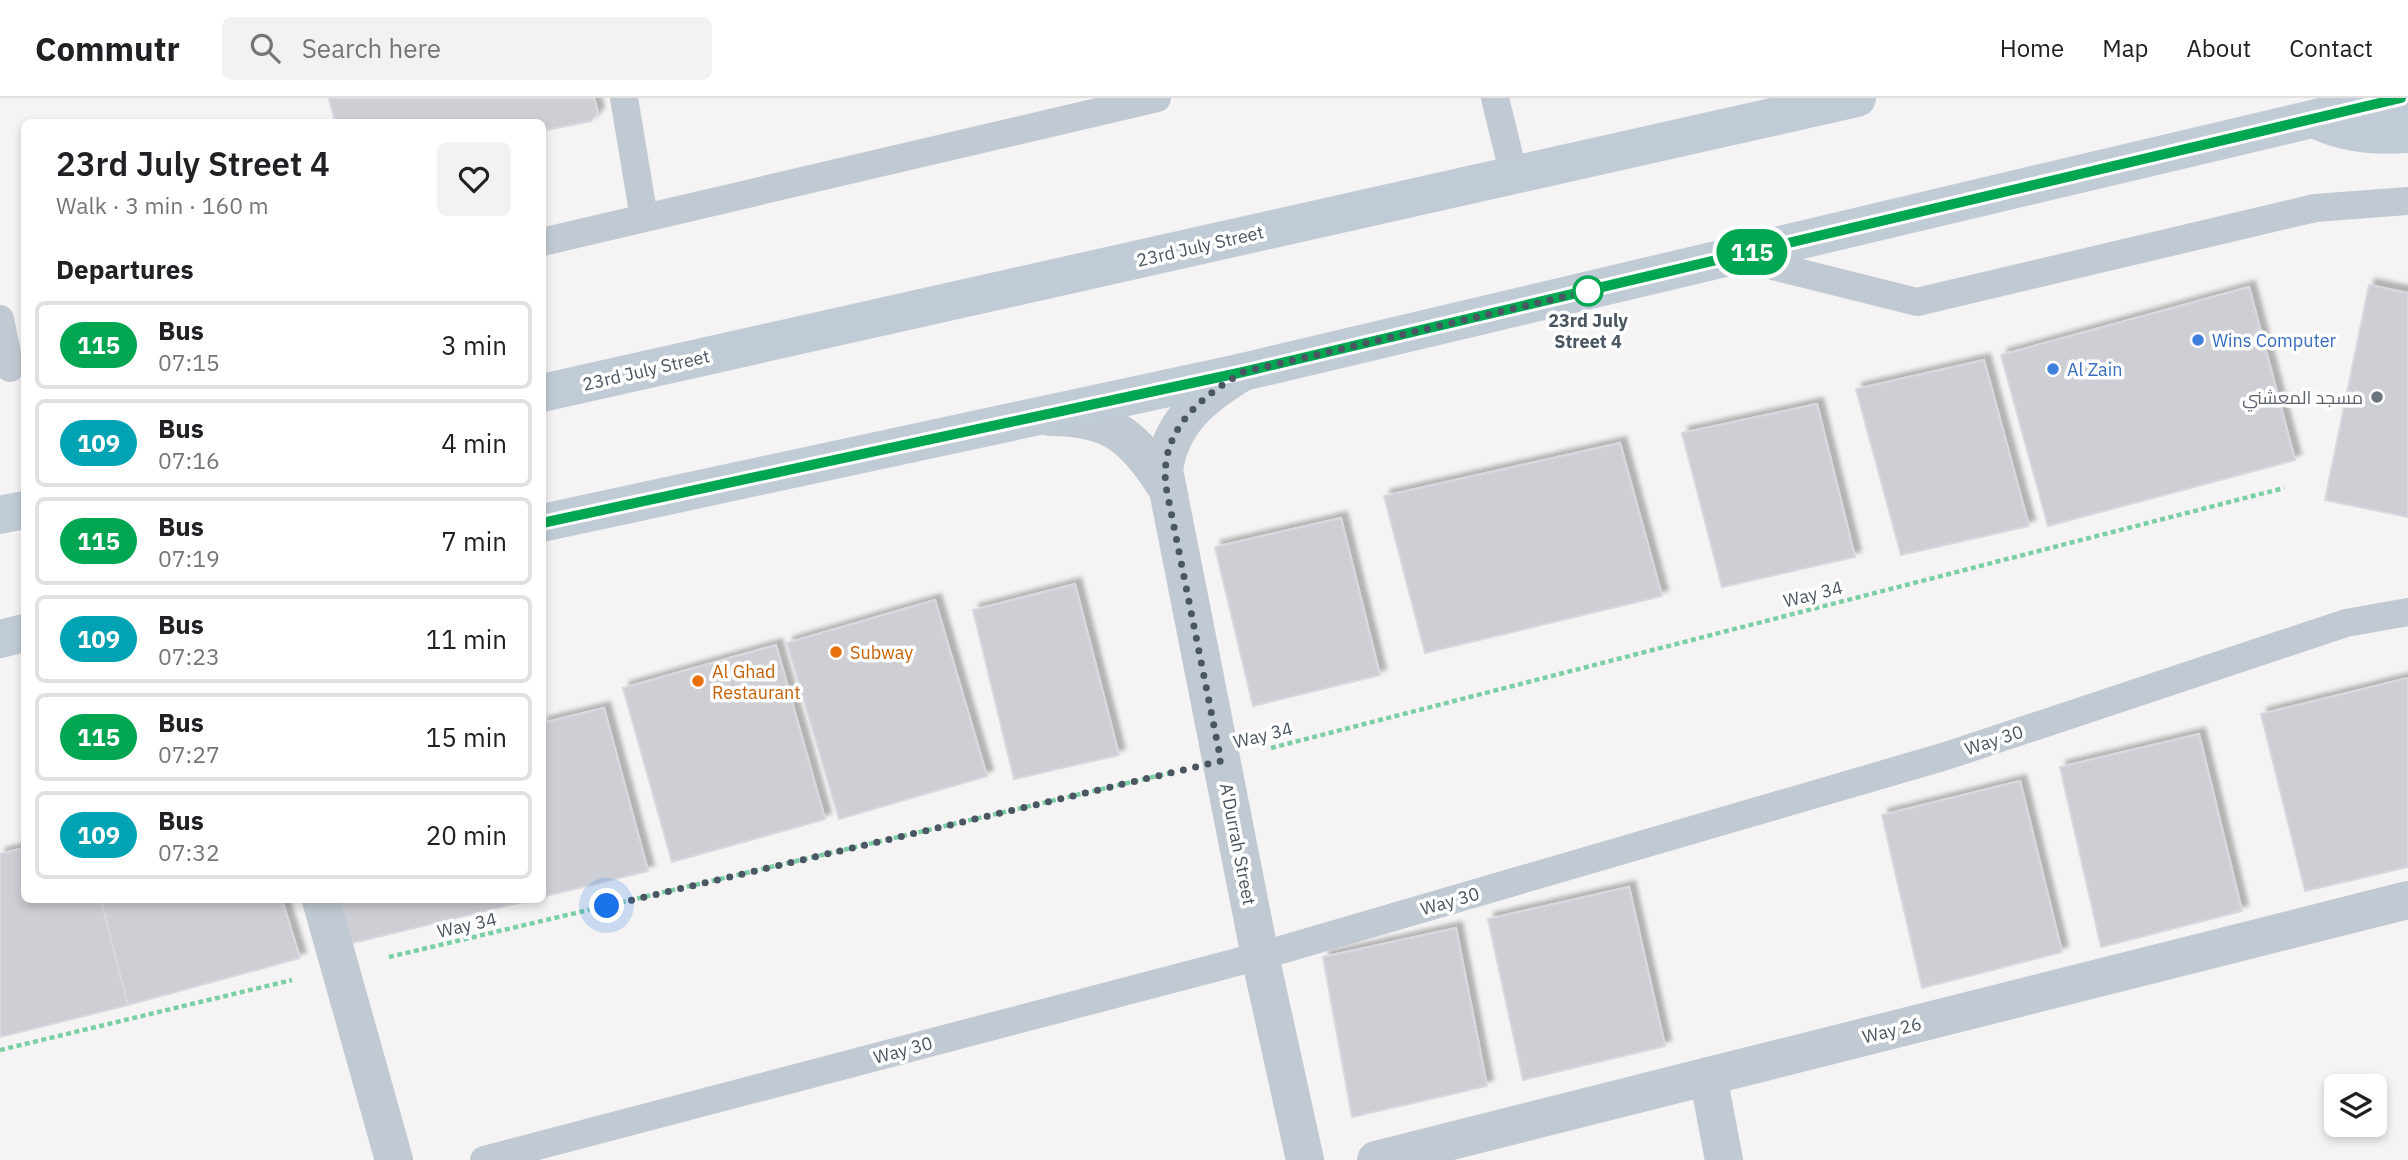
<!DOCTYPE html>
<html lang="en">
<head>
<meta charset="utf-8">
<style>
	:root { --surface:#fff; --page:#f2f2f2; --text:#202124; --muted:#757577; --line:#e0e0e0 }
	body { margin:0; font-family:"IBM Plex Sans",Cairo,sans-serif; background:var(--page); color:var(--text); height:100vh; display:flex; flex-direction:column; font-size:26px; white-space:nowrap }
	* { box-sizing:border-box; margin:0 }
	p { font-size:23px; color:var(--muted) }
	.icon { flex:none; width:38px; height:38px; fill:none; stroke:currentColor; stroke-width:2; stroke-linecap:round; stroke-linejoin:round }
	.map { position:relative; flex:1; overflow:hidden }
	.details { position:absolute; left:21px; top:21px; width:525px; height:784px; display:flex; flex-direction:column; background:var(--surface); border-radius:10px; box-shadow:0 4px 10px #0003 }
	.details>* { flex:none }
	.badge { padding:0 14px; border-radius:23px; font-size:24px; line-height:46px }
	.fabs { position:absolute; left:2324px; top:976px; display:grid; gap:14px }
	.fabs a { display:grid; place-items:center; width:63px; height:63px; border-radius:10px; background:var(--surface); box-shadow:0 4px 10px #0003; font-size:35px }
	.you { position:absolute; width:35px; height:35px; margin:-18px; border:5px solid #fff; border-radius:50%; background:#1a73e8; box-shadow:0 0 0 10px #1a73e833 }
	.map>.badge { position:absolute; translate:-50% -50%; box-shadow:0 0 0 4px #fff }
	h2 { padding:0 35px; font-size:26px; line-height:63px }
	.round { display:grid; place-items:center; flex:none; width:74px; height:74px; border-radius:10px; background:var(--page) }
	.head { display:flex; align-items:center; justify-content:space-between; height:119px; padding:0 35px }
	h1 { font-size:33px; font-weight:600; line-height:52px }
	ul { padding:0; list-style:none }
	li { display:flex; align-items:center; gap:21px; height:88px; margin:0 14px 10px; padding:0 21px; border:4px solid var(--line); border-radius:10px }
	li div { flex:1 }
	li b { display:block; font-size:26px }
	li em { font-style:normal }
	li .badge { min-width:77px; font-weight:700; text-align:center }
	header { display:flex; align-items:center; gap:42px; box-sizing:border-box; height:98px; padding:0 35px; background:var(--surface); border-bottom:2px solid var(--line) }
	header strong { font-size:33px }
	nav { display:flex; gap:38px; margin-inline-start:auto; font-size:24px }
	.search { width:490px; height:63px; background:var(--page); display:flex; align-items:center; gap:18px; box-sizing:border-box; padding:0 24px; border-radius:10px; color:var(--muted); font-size:26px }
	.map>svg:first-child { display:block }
</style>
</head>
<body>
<header>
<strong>Commutr</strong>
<div class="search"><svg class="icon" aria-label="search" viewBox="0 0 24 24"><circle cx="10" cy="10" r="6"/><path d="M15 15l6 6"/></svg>Search here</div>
<nav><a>Home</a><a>Map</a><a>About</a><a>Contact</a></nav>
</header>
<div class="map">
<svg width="2408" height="1062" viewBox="0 0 2408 1062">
	<defs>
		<filter id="shadow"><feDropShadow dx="6" dy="-6" stdDeviation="2" flood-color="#0004"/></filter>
	</defs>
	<rect width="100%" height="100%" fill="#f5f3f3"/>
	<g fill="#cdcfd5" stroke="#d7d9de" stroke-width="2" filter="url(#shadow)">
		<path d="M329,0H594L598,15L591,23L542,33V24H335Z"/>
		<path d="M2369,187L2408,195V419L2325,402Z"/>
		<path d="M2249,189L2295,362L2048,428L2001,257Z"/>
		<path d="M1984,262L2029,428L1901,457L1856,291Z"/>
		<path d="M1817,306L1855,459L1722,489L1682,335Z"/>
		<path d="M1620,345L1662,498L1425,555L1384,398Z"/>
		<path d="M1341,420L1380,577L1253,608L1215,449Z"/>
		<path d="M1075,486L1119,657L1014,681L973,512Z"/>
		<path d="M935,502L987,678L839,721L787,545Z"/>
		<path d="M776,547L825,721L672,764L623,590Z"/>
		<path d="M2408,580V769L2305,793L2261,616Z"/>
		<path d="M604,610L648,773L542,799V625Z"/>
		<path d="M2199,636L2242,813L2101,849L2060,669Z"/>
		<path d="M2020,683L2062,854L1922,890L1882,717Z"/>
		<path d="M24,750V802H101L128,907L0,939V756Z"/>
		<path d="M1629,789L1665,948L1523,982L1488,821Z"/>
		<path d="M101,802H282L300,860L128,907Z"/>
		<path d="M340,802H531L352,845Z"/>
		<path d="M1456,830L1487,988L1352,1019L1323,859Z"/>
	</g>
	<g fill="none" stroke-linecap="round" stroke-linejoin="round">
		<g stroke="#7ad0a6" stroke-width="4.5" stroke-dasharray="5 3.5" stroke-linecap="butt">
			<path d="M1271,650L2284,390"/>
			<path d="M389,859L1174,674"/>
			<path d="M0,952L292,882"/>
		</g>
		<g stroke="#c1cad2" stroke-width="28">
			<path d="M624,0L644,120"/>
			<path d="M1495,0L1514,78"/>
			<path d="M542,144L1157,0"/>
			<path d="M1737,159L1917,204L2315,110L2408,103"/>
			<path d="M0,221L10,270"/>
			<path d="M484,1062L1260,858L1946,658L2346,525L2408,514"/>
		</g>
		<g stroke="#c1cad2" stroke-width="38">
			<path d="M1243,274C1203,298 1171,323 1164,372L1260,858L1305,1062"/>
			<path d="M1050,319C1111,319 1134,338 1166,389"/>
			<path d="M321,802L394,1062"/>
			<path d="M1708,978L1724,1062"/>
			<path d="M1376,1062L2408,802"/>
		</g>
		<g stroke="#c1cbd6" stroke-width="38">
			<path d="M2314,21C2346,36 2372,38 2408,36"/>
			<path d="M542,295L1857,0"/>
			<path d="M0,417L24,412"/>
			<path d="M542,425L1243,274L2401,0"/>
			<path d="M0,541L24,535"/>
		</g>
	</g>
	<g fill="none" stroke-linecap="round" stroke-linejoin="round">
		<g stroke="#fff" stroke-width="16">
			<path id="line" d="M542,425L1243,274L2401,0"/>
		</g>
		<use href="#line" stroke="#00a651" stroke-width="10"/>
		<path stroke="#4a5661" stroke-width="7" stroke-dasharray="0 12.6" d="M607,808L1221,663L1166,389C1159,333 1199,300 1243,274L1588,193"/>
	</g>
	<circle fill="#fff" stroke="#00a651" stroke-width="3.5" cx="1588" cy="193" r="14"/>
	<g fill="#3f7fe0" stroke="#fff" stroke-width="2.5">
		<circle cx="2198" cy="242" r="7"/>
		<circle cx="2053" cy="271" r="7"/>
	</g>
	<circle fill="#6b7280" stroke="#fff" stroke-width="2.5" cx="2377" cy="299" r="7"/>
	<g fill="#e8710a" stroke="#fff" stroke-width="2.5">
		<circle cx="836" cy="554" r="7"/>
		<circle cx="698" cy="583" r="7"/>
	</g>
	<g text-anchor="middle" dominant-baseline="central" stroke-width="7" stroke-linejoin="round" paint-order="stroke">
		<g font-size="18" fill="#4a5661" stroke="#fff">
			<text transform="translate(1200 148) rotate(-13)">23rd July Street</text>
			<text transform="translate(646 272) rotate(-13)">23rd July Street</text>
			<text transform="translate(1813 496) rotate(-14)">Way 34</text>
			<text transform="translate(1263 637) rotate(-14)">Way 34</text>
			<text transform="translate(1994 642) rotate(-18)">Way 30</text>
			<text transform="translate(1238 746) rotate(79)">A'Durrah Street</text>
			<text transform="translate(1450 803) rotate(-16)">Way 30</text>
			<text transform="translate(467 827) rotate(-13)">Way 34</text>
			<text transform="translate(1892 932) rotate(-14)">Way 26</text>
			<text transform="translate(903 952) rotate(-15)">Way 30</text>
		</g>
		<g font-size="18" font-weight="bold" fill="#4a5661" stroke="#fff">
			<text x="1588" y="222">23rd July<tspan x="1588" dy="21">Street 4</tspan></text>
		</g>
		<g font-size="18" fill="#366cbe" stroke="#fff" text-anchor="start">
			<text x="2212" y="242">Wins Computer</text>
			<text x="2067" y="271">Al Zain</text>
		</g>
		<g font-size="18" fill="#5b616d" stroke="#fff" text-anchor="end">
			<text x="2363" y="299">مسجد المعشني</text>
		</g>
		<g font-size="18" fill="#c56008" stroke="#fff" text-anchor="start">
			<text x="850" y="554">Subway</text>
			<text x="712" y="573">Al Ghad<tspan x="712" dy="21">Restaurant</tspan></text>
		</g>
	</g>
</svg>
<div class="fabs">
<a><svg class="icon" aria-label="layers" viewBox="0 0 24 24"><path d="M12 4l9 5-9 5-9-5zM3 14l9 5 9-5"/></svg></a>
</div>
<div class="you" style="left:607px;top:808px"></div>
<b class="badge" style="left:1752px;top:154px;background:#00a651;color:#fff">115</b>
<section class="details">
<div class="head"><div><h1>23rd July Street 4</h1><p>Walk · 3 min · 160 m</p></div><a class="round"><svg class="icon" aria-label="heart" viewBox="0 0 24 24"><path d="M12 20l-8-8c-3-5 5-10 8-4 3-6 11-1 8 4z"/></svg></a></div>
<h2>Departures</h2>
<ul>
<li><span class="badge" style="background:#00a651;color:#fff">115</span><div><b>Bus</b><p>07:15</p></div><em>3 min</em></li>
<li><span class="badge" style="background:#00a3b4;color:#fff">109</span><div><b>Bus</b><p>07:16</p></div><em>4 min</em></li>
<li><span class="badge" style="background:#00a651;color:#fff">115</span><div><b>Bus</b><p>07:19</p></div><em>7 min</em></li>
<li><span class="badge" style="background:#00a3b4;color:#fff">109</span><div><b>Bus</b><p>07:23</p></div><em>11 min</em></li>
<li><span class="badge" style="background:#00a651;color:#fff">115</span><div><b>Bus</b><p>07:27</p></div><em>15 min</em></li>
<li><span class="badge" style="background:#00a3b4;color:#fff">109</span><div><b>Bus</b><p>07:32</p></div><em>20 min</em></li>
</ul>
</section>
</div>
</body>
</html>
